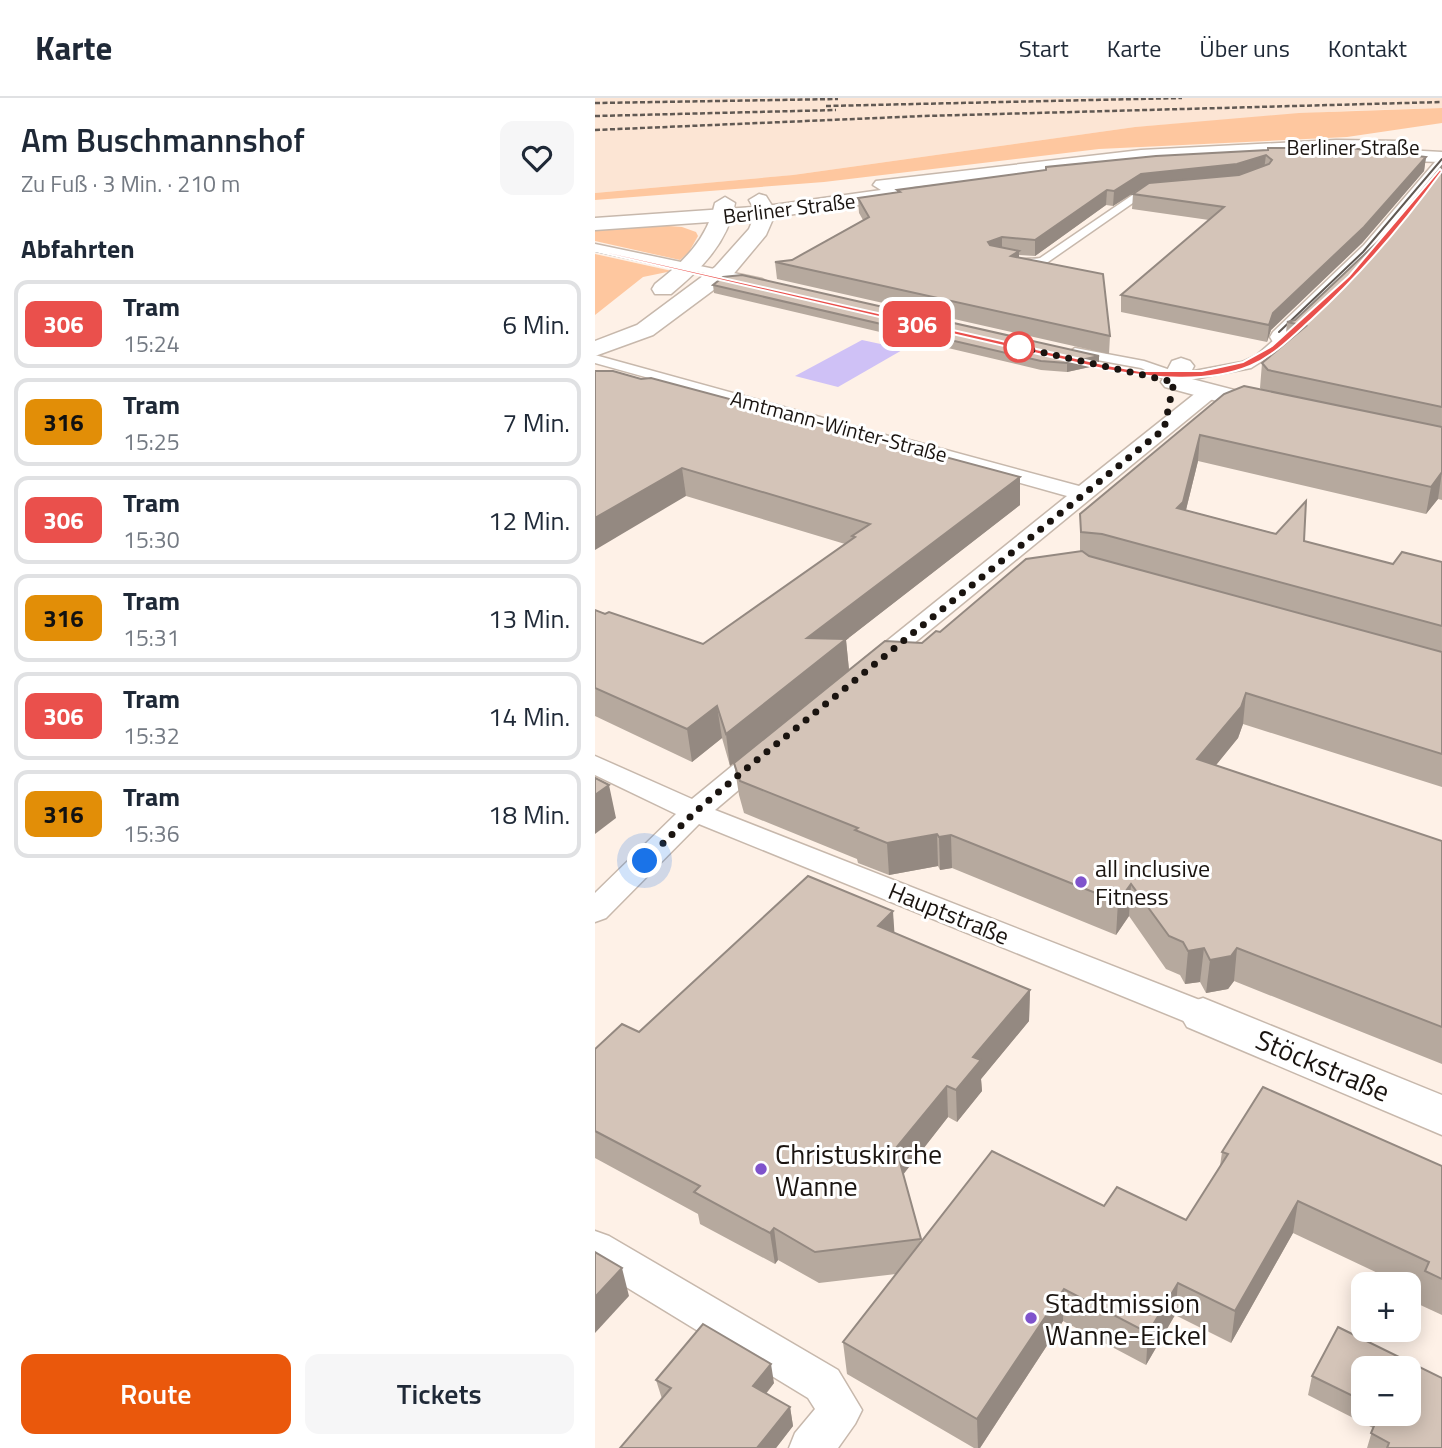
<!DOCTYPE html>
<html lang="de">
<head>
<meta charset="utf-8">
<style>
	:root { --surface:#fff; --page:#f6f6f7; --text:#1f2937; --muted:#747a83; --line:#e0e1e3; --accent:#ea580c }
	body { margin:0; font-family:"Titillium Web",sans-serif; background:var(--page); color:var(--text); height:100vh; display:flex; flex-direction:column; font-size:26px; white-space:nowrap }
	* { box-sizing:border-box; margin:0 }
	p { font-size:23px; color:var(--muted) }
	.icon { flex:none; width:38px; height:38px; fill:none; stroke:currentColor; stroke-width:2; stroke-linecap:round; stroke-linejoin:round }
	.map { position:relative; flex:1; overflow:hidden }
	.sheet { display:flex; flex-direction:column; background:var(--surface); width:595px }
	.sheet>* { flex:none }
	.badge { padding:0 14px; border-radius:10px; font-size:24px; line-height:46px }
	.buttons { position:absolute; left:756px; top:1174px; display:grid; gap:14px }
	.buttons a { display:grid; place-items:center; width:70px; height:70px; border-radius:14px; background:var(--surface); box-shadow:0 4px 18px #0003; font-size:35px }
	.you { position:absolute; width:35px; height:35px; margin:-18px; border:5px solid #fff; border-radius:50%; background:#1a73e8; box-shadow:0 0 0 10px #1a73e833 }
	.map>.badge { position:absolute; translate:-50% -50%; box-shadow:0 0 0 4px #fff }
	h2 { padding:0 21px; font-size:26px; line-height:63px }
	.round { display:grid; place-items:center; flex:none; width:74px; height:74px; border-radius:14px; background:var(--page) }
	.overview { display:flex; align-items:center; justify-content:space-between; height:119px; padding:0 21px }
	h1 { font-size:33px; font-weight:600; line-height:52px }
	.primary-button { display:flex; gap:14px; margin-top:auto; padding:14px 21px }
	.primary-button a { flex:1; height:80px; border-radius:14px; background:var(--accent); color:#fff; font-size:28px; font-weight:600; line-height:80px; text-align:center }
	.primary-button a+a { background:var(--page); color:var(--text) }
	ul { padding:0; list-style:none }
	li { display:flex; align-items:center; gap:21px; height:88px; margin:0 14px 10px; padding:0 7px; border:4px solid var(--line); border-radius:14px }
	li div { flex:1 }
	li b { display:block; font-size:26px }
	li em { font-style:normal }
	li .badge { min-width:77px; font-weight:700; text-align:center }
	header { display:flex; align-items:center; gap:42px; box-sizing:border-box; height:98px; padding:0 35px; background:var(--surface); border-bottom:2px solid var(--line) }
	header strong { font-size:33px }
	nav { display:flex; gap:38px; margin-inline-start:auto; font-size:24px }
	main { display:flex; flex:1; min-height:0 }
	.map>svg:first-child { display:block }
</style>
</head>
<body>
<header>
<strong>Karte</strong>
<nav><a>Start</a><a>Karte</a><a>Über uns</a><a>Kontakt</a></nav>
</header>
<main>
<section class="sheet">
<div class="overview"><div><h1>Am Buschmannshof</h1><p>Zu Fuß · 3 Min. · 210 m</p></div><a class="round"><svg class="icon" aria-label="heart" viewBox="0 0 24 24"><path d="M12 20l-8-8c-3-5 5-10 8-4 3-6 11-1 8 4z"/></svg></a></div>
<h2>Abfahrten</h2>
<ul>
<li><span class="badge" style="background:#ea504c;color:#fff">306</span><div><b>Tram</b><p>15:24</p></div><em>6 Min.</em></li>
<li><span class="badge" style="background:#e28e07;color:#111">316</span><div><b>Tram</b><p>15:25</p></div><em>7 Min.</em></li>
<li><span class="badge" style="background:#ea504c;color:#fff">306</span><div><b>Tram</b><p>15:30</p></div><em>12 Min.</em></li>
<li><span class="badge" style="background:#e28e07;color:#111">316</span><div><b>Tram</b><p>15:31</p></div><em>13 Min.</em></li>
<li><span class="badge" style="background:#ea504c;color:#fff">306</span><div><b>Tram</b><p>15:32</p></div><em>14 Min.</em></li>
<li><span class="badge" style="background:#e28e07;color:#111">316</span><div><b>Tram</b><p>15:36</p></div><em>18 Min.</em></li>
</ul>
<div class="primary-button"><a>Route</a><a>Tickets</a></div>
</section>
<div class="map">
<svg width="847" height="1350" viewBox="0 0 847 1350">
	<rect width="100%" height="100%" fill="#fef1e7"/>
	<path fill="#fce5d4" d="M0,0H847V10L746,13L540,29L198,77L0,95Z"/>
	<g fill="#fec79f">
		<path d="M847,10V25L752,39L504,51L229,84L0,102V95L198,77L540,29L704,15Z"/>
		<path d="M61,127L87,129L101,134L103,138L94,154L85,162L0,143V131Z"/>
		<path d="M0,156L77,173L48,179L0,217Z"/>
	</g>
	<path fill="#cfc1f6" d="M267,242L309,251L243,289L200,278Z"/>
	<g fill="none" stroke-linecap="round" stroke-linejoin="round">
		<g stroke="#c7b8ac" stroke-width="3">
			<g id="service">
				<path d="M560,90L565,93L563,95L545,100L453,164L435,169L415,165C421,159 436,162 445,160L539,96Z"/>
				<path d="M0,146L167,181L173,184L167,187L0,152Z"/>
				<path d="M687,235L693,239L683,253L656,270L599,281H569L546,270L480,258L474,254L480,250L549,263L581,274L599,273L647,264L662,257Z"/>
				<path d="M0,257L301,340L303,343L296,347L291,346L0,265Z"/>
			</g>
		</g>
		<g stroke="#c7b8ac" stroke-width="3">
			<g id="pedestrian">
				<path d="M614,288L623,294L621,298L285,573L276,576L267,573L263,568L267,563L472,398L289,347L286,343L289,339H303L484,388L607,290Z"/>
				<path d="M169,648L179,650L183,656L179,662L120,712L620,908L625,917L620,926L608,929L596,926L104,726L11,820L0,824V795L81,716L0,677V658L97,701L159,650Z"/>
				<path d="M0,1133L14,1138L243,1272L267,1312L260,1326L243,1350H194L200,1335L220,1311L213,1300L0,1170Z"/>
			</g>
		</g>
		<g stroke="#c7b8ac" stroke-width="3">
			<g id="minor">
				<path d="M847,62V80L785,157L696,244L687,246L678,244L675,239L678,234L769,147L840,64Z"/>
				<path d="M164,96L171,98L181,114L171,137L136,179L58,237L0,258V243L42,227L120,169L154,131L161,114L154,102Z"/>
				<path d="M130,99L140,105C133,145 106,171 76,196H60L57,191L60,186C88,164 112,142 120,105Z"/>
				<path d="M586,260L595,263L599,268L593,280L686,304L690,310L686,316L677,318L570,289L566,284L577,263Z"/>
				<path d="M608,900L847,997V1037L592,929L585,917L592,905Z"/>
			</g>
		</g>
		<g stroke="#c7b8ac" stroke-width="3">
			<path id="secondary" d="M741,42L806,43L815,48L810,52L847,54V64L778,62L769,57L772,53H741L546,63L318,89L325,94L315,100L171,120L0,132V120L171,108L286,92L278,87L281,83L546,52Z"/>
		</g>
		<use href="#service" fill="#fff" fill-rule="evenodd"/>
		<use href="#pedestrian" fill="#fff" fill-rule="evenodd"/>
		<use href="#minor" fill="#fff" fill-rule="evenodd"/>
		<use href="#secondary" fill="#fff" fill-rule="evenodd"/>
		<g stroke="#615953" stroke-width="2">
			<path d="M0,153L143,185"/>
			<path d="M684,234L768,154L847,61"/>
			<path d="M485,263C545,276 614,291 671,257C683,250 693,238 704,229"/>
		</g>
		<g stroke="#615953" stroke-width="2.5" stroke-dasharray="5 2.5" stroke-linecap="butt">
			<path d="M0,5L243,1"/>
			<path d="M231,8L587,0"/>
			<path d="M0,18L241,12"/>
			<path d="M0,32L329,18L847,4"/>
		</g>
	</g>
	<g fill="#b6a99e" fill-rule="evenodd">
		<path d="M672,52L831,59L829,73L767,145L676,232L672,244L526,214V197L614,122L537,111L538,96L546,90L518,108L511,107L440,158L424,157V160L515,238L514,256L182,181L180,164L197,162L268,122L264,115L263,100L302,94V92Z"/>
		<path d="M847,68V402L843,401L831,416L603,363L591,412L798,466L847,464V689L648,626L643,640L621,667L847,743V966L639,883L633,891L611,895L605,884L590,886L585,877L571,871L534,818L521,837L357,770L345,772L343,768L294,777L263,765L262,761L149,715L144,697L139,665L327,545L485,453V416L666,291L665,290L667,265L690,246L692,224L700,222L790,137Z"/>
		<path d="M118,187L504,258V267L472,274L446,272L119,195Z"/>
		<path d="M0,273L425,379V407L251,542L254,572L135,668L127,640L97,664L0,618V512L108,546L250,446L91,398Z"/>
		<path d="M300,835L435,892L434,923L386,981L387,993L362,1024L353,1019L308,1076L326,1144L509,1108L591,1122L625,1068L627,1054L847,1068V1217L821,1205L824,1195L814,1190V1186H806L698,1135L636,1245L580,1217L551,1267L468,1223L385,1350H379L252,1276L248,1244L301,1176L224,1185L183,1162L180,1166L105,1126L103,1116L0,1060V951Z"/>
		<path d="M743,1229L847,1280V1350H772L778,1330L713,1297L717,1278ZM768,1270H814V1316H768Z"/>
		<path d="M61,1282L179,1285L171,1296L195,1309L198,1328L181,1350H25L67,1301Z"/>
	</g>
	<g fill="#948981">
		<path d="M671,57L669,72L640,80L546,90L518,108L519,93L546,76Z"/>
		<path d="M831,59L829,73L767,145L676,232L672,244L674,227L678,215Z"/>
		<path d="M512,92L511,107L440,158V142Z"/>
		<path d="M407,139V155L394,160L393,144Z"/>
		<path d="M424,153V169L416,158Z"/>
		<path d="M504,258V267L472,274V265Z"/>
		<path d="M605,337L603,363L586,432L582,410Z"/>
		<path d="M87,370L91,398L0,452V420Z"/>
		<path d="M847,374L843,401L831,416L836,389Z"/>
		<path d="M425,379V407L251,542L254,572L135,668L131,636L212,540Z"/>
		<path d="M651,595L648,626L643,640L600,693L602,661Z"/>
		<path d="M122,608L127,640L97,664L92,631Z"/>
		<path d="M14,687L21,720L0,736V697Z"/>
		<path d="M342,736L343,768L294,777L292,745Z"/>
		<path d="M356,737L357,770L345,772L344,739Z"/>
		<path d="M536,786L534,818L521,837L523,804Z"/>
		<path d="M298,813L300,843L283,828Z"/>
		<path d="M609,850L605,884L590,886L593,853Z"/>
		<path d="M642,850L639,883L633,891L611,895L615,862Z"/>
		<path d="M435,892L434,923L386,981L387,993L362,1024L361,992L378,959Z"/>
		<path d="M352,988L353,1019L304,1082L301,1050Z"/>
		<path d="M703,1103L698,1135L636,1245L640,1213Z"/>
		<path d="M179,1130L183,1162L180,1166L175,1135Z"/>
		<path d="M27,1170L34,1198L0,1235V1199Z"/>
		<path d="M583,1185L580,1217L551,1267L553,1235Z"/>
		<path d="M469,1191L468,1223L385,1350H383L382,1321Z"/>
		<path d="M176,1266L179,1285L161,1308L158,1288Z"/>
		<path d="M195,1309L198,1328L181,1350H162Z"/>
	</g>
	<g fill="#d4c4b8" stroke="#948981" stroke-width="2">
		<path d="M673,50H755L831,59L769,129L678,215L674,227L526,197L629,109L538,96L554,85L644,77L674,66L677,62L671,57L642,66L546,76L519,93L512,92L440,142L407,139L393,144L395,147L424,153L416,158L508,176L515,238L180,164L197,162L274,119L263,100L305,94L302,92L451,72V69L561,58L673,52Z"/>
		<path d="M847,68V309L673,272L667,265L711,228L692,224L700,222L790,137Z"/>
		<path d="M147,177L504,258L472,265L446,263L118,187L128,179Z"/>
		<path d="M0,273H18L46,281L56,280L425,379L212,540L251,541L131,636L122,608L92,631L0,590V512L10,516L14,514L108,546L260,439L257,438L275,426L87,370L0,420Z"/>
		<path d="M649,288L847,329V374L836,389L605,337L588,404L582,410L681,436L711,403L709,443L798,466L807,454L847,464V528L507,436L486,434L485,416L629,296Z"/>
		<path d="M487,453L494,458L847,554V656L651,595L646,609L602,661L847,743V929L642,850L636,858L615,862L609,850L593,853L588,844L574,838L536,786L523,804L356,737L344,739L342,736L292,745L260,732L263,730L145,683L139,665L290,543L327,545L341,533L345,534L431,461Z"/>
		<path d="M0,680L14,687L0,697Z"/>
		<path d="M213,778L298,813L283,828L435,892L378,959L386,962L361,992L352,988L301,1050L326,1141L220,1154L179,1130L175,1135L99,1094L105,1088L0,1033V951L27,926L44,934Z"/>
		<path d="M668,989L847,1068V1181L830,1173L834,1164L703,1103L640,1213L583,1185L553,1235L469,1191L382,1321L248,1244L397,1053L509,1108L522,1089L591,1122L633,1056L627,1054Z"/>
		<path d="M0,1154L27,1170L0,1199Z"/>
		<path d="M108,1226L176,1266L158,1288L195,1309L162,1350H25L76,1290L61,1282Z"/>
		<path d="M743,1229L847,1280V1350H792L794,1345L776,1335L784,1316H814V1270H768V1303L717,1278Z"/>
	</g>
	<path fill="#ea504c" stroke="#fff" stroke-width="2" d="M845,71L847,73C809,125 767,175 718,220C698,238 680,257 655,268C612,286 557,280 512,272L0,153V151L512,267L545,273H607L648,264L677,248L754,178Z"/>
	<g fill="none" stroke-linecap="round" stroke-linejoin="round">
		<path stroke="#1a1410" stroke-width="7" stroke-dasharray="0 12.6" d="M50,763L100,714L152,670L569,331L579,284L424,249"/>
	</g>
	<circle fill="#fff" stroke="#ea504c" stroke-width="3.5" cx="424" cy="249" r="14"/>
	<g fill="#7f53cc" stroke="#fff" stroke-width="2.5">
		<circle cx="486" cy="784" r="7"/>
		<circle cx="166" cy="1071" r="7"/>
		<circle cx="436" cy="1220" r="7"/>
	</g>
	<g text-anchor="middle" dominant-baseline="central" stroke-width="6" stroke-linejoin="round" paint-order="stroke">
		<g font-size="21" fill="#1a1410" stroke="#fff">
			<text x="758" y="49">Berliner Straße</text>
			<text transform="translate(194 110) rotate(-7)">Berliner Straße</text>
			<text transform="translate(244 328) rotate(15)">Amtmann-Winter-Straße</text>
		</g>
		<g font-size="24" fill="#1a1410" stroke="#fff" text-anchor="start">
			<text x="500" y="770">all inclusive<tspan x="500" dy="28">Fitness</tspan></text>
		</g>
		<g font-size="24" fill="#1a1410" stroke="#fff">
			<text transform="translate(354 815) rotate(22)">Hauptstraße</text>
		</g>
		<g font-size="28" fill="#1a1410" stroke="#fff">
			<text transform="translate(728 967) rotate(23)">Stöckstraße</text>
		</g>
		<g font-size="28" fill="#1a1410" stroke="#fff" text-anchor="start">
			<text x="180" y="1055">Christuskirche<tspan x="180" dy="32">Wanne</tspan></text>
			<text x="450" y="1204">Stadtmission<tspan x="450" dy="32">Wanne-Eickel</tspan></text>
		</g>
	</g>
</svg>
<div class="buttons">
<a>+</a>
<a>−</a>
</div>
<div class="you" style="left:50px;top:763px"></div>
<b class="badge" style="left:322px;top:226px;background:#ea504c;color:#fff">306</b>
</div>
</main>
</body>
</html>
